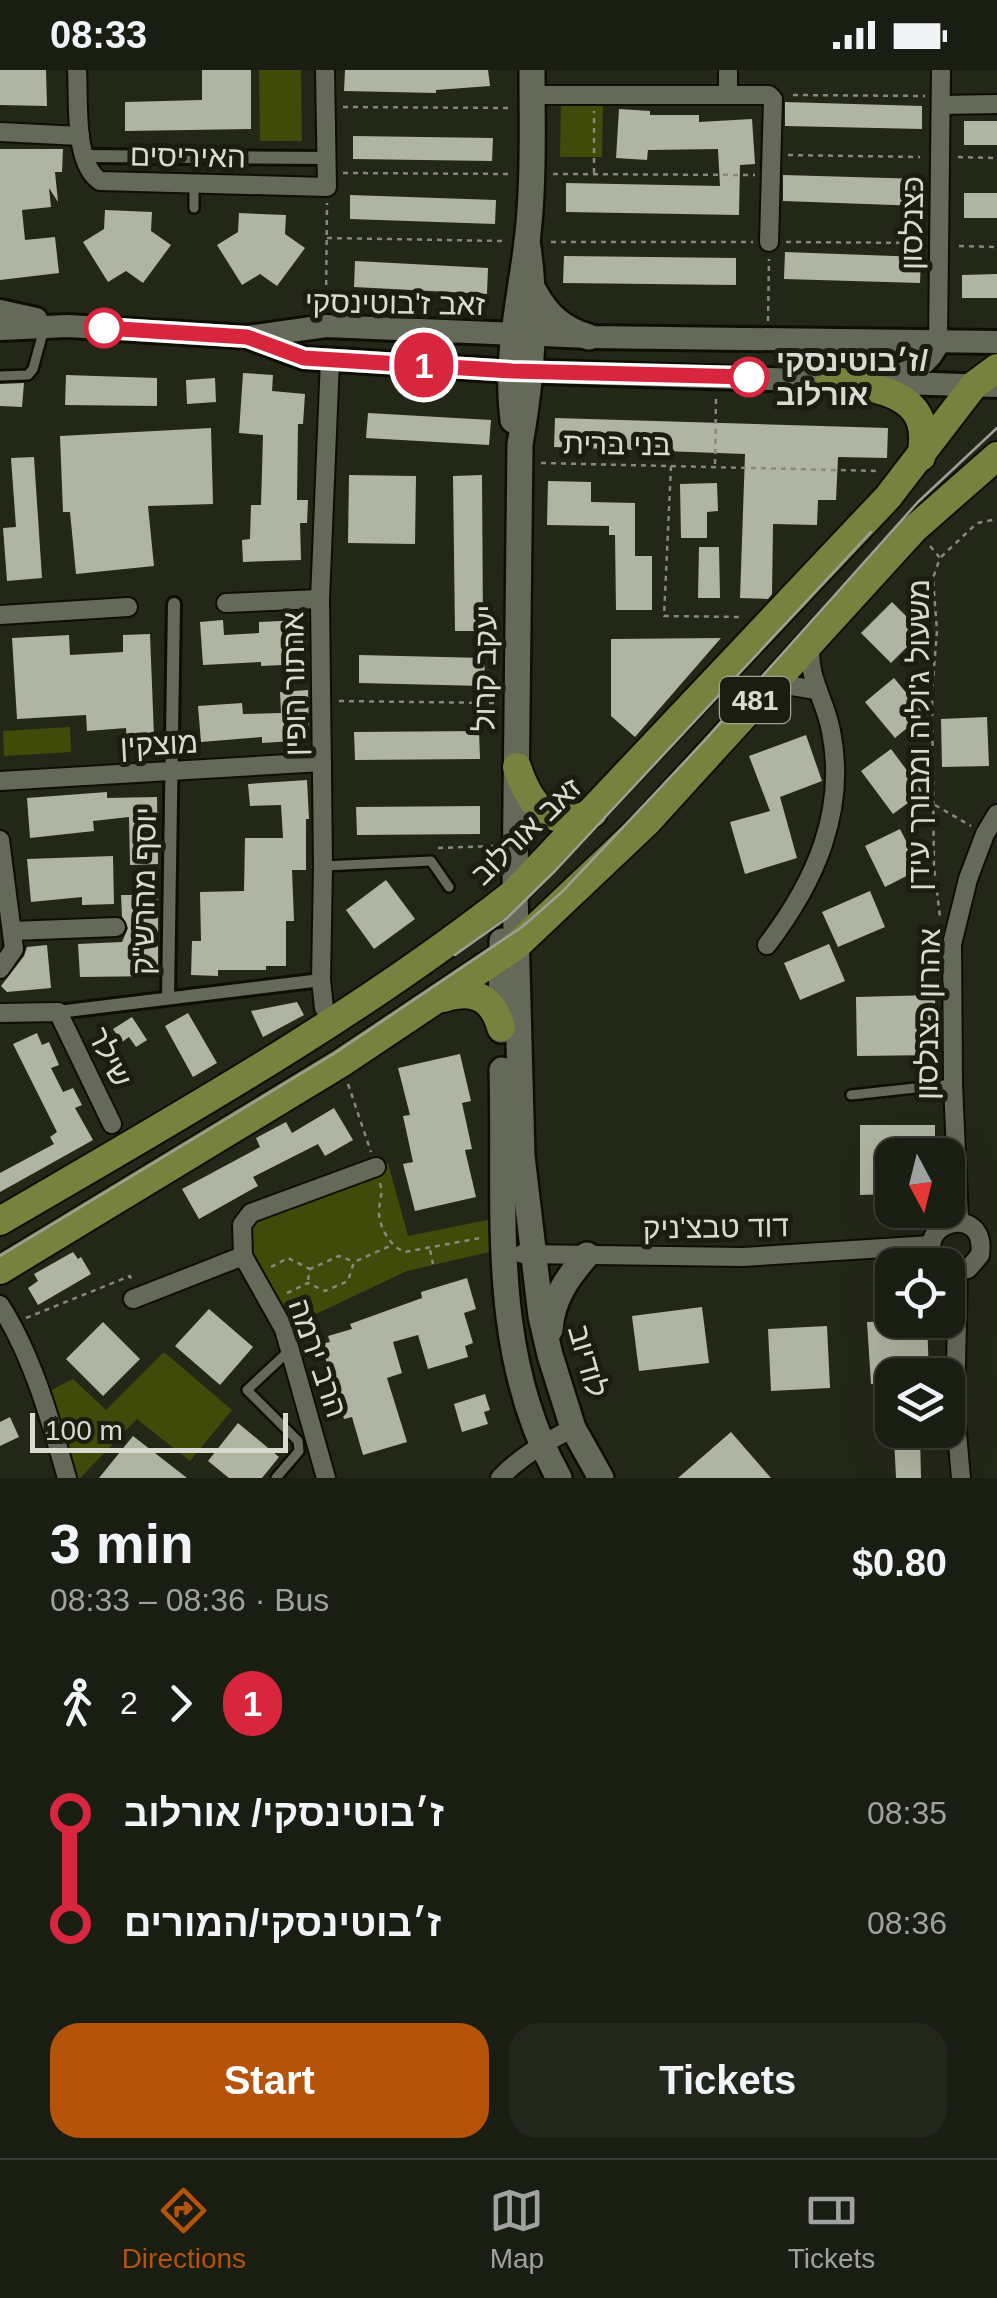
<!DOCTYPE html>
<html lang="en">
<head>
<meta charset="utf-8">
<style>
	:root { --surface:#1a1d12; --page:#23261b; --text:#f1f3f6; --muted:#9fa29f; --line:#383b32; --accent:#b45309 }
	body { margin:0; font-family:Arial,Heebo,sans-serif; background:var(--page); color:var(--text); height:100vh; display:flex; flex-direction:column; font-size:38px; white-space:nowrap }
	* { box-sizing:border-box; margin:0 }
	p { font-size:32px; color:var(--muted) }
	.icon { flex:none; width:55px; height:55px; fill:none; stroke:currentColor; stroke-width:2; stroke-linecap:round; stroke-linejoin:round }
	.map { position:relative; height:1408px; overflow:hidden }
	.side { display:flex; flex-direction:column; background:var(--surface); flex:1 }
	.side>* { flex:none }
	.badge { padding:0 20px; border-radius:32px; font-size:35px; line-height:65px }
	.needle { width:65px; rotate:173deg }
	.buttons { position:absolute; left:875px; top:1068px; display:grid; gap:20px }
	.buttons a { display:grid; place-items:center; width:90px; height:90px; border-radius:20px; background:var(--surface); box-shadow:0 10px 40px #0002,0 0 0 2px var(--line); font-size:50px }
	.scale { position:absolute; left:30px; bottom:25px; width:258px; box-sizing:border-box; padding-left:10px; border:5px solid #d9dbd2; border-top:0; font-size:28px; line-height:35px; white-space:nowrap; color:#d9dbd2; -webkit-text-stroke:8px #1a1d0f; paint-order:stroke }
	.map>.badge { position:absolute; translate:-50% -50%; box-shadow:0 0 0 5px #fff }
	.legs { display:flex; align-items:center; gap:15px; height:110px; padding:0 50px; font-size:32px }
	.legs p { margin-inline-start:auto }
	.headline { display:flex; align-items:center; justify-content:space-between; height:170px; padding:0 50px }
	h1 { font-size:55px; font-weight:800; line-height:75px }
	.primary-button { display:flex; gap:20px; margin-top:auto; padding:20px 50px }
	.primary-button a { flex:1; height:115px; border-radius:30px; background:var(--accent); color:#fff; font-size:40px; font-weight:800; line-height:115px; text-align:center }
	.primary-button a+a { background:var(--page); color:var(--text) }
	ul { padding:0 50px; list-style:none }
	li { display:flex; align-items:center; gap:35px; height:110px; font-size:38px }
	li i { display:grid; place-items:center; width:15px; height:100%; margin:0 12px; background:currentColor }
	li i::after { content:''; width:25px; height:25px; margin:-12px; border:8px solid; border-radius:50%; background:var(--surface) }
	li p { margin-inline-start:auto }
	li:first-child i { background:linear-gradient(#0000 50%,currentColor 0) }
	li:last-child i { background:linear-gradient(currentColor 50%,#0000 0) }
	.status { display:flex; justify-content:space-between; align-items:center; height:70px; padding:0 50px; background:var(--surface); direction:ltr }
	.status svg { height:28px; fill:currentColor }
	.tab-bar { display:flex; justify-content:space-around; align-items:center; height:140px; border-top:2px solid var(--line); background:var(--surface); font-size:28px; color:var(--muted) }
	.tab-bar a { display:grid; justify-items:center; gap:5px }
	.tab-bar .active { color:var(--accent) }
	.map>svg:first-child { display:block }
</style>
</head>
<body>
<div class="status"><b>08:33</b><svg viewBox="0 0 49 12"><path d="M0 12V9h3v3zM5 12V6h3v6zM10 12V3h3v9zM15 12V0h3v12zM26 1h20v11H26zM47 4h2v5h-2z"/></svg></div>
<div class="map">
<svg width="997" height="1408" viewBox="0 0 997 1408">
	<rect width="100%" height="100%" fill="#232718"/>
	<g fill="#404a09">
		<path d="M259,0H301L302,71H260Z"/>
		<path d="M561,31L603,32L602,87H560Z"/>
		<path d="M70,657L71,682L4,686L3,661Z"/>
		<path d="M388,1093L408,1166L502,1147V1179L407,1201L284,1259L243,1186L242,1155Z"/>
		<path d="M164,1282L232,1340L190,1391L137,1349L80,1408H67L42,1325L73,1309L106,1340Z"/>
	</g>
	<g fill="#b0b4a2">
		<path d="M0,0H46L47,36L0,35Z"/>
		<path d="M202,0H251V59L125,61V32L202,30Z"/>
		<path d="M345,0H488L490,16L436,20V23L344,21Z"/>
		<path d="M785,32L922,36V59L785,56Z"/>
		<path d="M619,39L650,41V45H699V52L752,49L755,94L740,95L739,145L566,142V113L720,116L718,79L648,80L647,90L616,88Z"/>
		<rect x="964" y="51" width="33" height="24"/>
		<path d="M353,66L493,68L492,91L353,89Z"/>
		<path d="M0,79H63L62,102H55L58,132L49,118L51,137L22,140L25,170L55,167L59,203L0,210Z"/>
		<path d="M783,105L922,109L921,136L783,131Z"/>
		<rect x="964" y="123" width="33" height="25"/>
		<path d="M350,125L496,130L495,154L350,149Z"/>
		<path d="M105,140L152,142L151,161L171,175L143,213L126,201L108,212L83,172L104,159Z"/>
		<path d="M239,143L286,145L285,164L305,178L277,216L260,204L242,215L217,175L238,162Z"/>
		<path d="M785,182L921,187L920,213L784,209Z"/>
		<path d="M564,186L736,188V215L563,213Z"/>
		<path d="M355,191L488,198L487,224L354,217Z"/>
		<path d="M997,204V228H962V205Z"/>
		<path d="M243,303L273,305L272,321L305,324L303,354H298L297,430H308L307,453H300L301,490L243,492L242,470L250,469L251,435H261L263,365L239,363Z"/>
		<path d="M66,305L157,308V336L65,335Z"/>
		<path d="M215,308L216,332L187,334L186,310Z"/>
		<path d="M24,313L22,337L0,336V314Z"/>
		<path d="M368,343L491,350L489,375L366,368Z"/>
		<path d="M555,348L888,358L887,388L838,387L836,430H818L817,455L773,454L772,524L768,529L740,528L745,384L554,377Z"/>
		<path d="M211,358L213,434L148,436L154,496L76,504L70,442H63L60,366Z"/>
		<path d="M34,387L42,508L7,511L3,458L16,457L11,388Z"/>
		<path d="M349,405L416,406L415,474L348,473Z"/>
		<path d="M482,405L483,561H455L453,406Z"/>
		<path d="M548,411L591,412V432L635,433V486H652V540H616L615,465H609V456L547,455Z"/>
		<path d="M717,413L718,441L707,442V468H681L680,414Z"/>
		<path d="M699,477H719L720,528H698Z"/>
		<path d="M892,532L922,562L891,593L861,563Z"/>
		<path d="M223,550L224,565L259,563V552L302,550L304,594L261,596V592L203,595L200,552Z"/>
		<path d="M150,564L154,666L149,667V673L127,674L126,658L87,661L86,645L17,649L12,568L69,565L70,585L123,582V565Z"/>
		<path d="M721,568L635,667L611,646V569Z"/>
		<path d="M359,585L485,588L484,616L359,613Z"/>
		<path d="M894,608L924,644L895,668L865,632Z"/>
		<path d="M308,620L309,670L262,673V667L201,672L198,636L242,633L243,644L281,643L280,622Z"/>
		<path d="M987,647L989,696L942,697L941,649Z"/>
		<path d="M479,661L480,689L355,690L354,662Z"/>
		<path d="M806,665L822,711L780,727L797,788L745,804L730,752L770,741L749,686Z"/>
		<path d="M891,679L923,722L893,744L861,701Z"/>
		<path d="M307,710L309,749H306V800H292L294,851H286V896H266V900H218V906L191,905L192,871H201L200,822L244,821L245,768H283L281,735L250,736L248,714Z"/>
		<path d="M107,722V728L157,727L158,794L130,795L129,747L93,751L94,761L30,768L27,728Z"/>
		<path d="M480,736V764L357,765L356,737Z"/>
		<path d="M900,759L920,799L885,817L865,776Z"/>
		<path d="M113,786L114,834L82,835V827L31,832L27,789Z"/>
		<path d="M386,810L415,849L374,879L346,840Z"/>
		<path d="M870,821L885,857L838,877L822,842Z"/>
		<path d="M121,825H158V906L80,907L78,874L122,872L128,858L122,846Z"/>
		<path d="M829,874L845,911L800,930L784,893Z"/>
		<path d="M47,875L51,918L7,922L1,916L24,886L27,877Z"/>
		<path d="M935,925L936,985L857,986L856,927Z"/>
		<path d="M297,932L304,945L263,967L251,941Z"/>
		<path d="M188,943L217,993L193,1007L165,956Z"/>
		<path d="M132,947L147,970L136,977L129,967L122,972L113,959Z"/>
		<path d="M37,963L42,975L49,972L59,995L51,998L63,1022L73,1018L82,1035L75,1038L93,1070L0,1122V1103L54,1074L50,1067L57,1062L13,974Z"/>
		<path d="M460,984L471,1031L462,1033L472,1079L465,1080L476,1127L415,1141L403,1094L413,1092L403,1046L410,1045L398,998Z"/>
		<path d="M334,1038L353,1070L325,1086L318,1074L253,1107L258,1116L199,1149L182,1119L260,1077L256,1068L286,1052L292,1063Z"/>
		<path d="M860,1055H935V1085H892V1124L860,1125Z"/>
		<path d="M73,1182L78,1189L81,1187L91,1204L38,1235L28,1218L38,1211L34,1204Z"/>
		<path d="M467,1208L476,1239L464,1243L473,1273L465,1276L468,1287L428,1299L418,1265L393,1272L402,1303L387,1308L407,1372L363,1385L352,1347L344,1349L321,1274L330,1272L328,1266L352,1259L350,1254L422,1228L421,1222Z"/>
		<path d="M702,1237L709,1293L639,1301L632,1246Z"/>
		<path d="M209,1239L253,1277L220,1315L175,1276Z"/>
		<path d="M927,1250L929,1305H892V1313L871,1314L867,1252Z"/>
		<path d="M103,1252L140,1289L103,1326L66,1289Z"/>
		<path d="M827,1256L830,1318L771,1321L768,1259Z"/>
		<path d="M485,1324L490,1340L484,1342L488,1354L462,1362L454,1334Z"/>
		<path d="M10,1347L19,1367L0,1376V1352Z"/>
		<path d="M238,1353L279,1387L262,1408H229L208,1391Z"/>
		<path d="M731,1362L771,1408H678Z"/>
		<path d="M133,1366L187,1408H99Z"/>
		<path d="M894,1367H920L921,1408H896Z"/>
	</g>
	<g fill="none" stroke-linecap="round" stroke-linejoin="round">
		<g stroke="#0d0f04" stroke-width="14">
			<g id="service">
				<path d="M194,138V114"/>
				<path d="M0,306L28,305L33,299L44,259"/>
				<path d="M323,796L431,791L449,817"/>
				<path d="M851,1025L952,1014"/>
				<path d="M276,1408L299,1381L298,1371L247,1320L291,1279"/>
			</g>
		</g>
		<g stroke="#0d0f04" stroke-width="18">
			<g id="pedestrian">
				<path d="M84,86L327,88"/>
				<path d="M168,928L174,534"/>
				<path d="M58,942L321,910"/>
			</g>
		</g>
		<g stroke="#0d0f04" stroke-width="22">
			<g id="minor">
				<path d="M77,0C79,30 73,93 100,111L327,117L325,0"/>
				<path d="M728,0V25"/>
				<path d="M532,25H769L773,29L769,172"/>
				<path d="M941,35L997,34"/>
				<path d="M0,62L80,66"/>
				<path d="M938,272L941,0"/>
				<path d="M226,533L320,529"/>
				<path d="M0,545L128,537"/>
				<path d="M767,621L792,616L816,620"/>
				<path d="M0,711L322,692"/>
				<path d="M0,770L14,879L0,899"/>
				<path d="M12,861L116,857"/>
				<path d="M767,875C815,812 847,741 831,661C825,628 806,607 811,572"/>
				<path d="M324,938L321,910L323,796L320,529L330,290"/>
				<path d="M0,943L58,942L112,1054"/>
				<path d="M959,1152L953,1014L952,874L968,809L985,764L997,744"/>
				<path d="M522,1184L743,1187L931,1175"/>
				<path d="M940,1195C905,1155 988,1129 980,1185L968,1199L950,1201"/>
				<path d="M958,1202L955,1341L961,1408"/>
				<path d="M133,1229L243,1186"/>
				<path d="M0,1235C33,1287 50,1349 67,1408"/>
				<path d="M326,1408L284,1259L243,1186L242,1155L251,1143L376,1097"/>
				<path d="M500,1408C521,1386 546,1372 573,1358"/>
			</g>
		</g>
		<g stroke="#0d0f04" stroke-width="28">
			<g id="tertiary">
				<path d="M0,241L36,249"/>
				<path d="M0,259L68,256L247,267L326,256L589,267L997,272"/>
				<path d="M250,268L304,288L512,301L997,316"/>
				<path d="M892,307C913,301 930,294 938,272"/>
			</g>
		</g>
		<g stroke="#0d0f04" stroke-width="30">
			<g id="secondary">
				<path d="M527,171C538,238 532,307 520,374L515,822L522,1086L541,1246L550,1285L573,1358L601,1408"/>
				<path d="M534,221C547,245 562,259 589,267"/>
				<path d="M513,350C505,290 520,230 527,172C534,116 532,56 532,0"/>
				<path d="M501,960L502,871"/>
				<path d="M502,1000C506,1140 488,1282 559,1408"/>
				<path d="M550,1260C552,1229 567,1208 587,1185"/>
			</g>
		</g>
		<g stroke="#0d0f04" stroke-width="32">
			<g id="primary">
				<path d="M830,310C879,319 935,322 921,387"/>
				<path d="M517,697C530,736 549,760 593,743"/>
				<path d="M443,928C473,919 492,926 501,957"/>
				<path d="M0,1151C176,1048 355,948 515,822L888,427L974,315L997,298"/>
				<path d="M0,1200L341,993L516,876L647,752L914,459L997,386"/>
			</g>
		</g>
		<g stroke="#86897d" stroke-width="2.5" stroke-dasharray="5 5" stroke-linecap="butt">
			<path d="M793,25L925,26"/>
			<path d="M343,37L510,38"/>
			<path d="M788,85L920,87"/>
			<path d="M958,87L997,88"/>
			<path d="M343,103L510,104"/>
			<path d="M594,103V41"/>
			<path d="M553,104L755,105"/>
			<path d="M327,168L503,171"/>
			<path d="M551,172H753"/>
			<path d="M786,172L923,173"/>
			<path d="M959,176L997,177"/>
			<path d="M326,235L327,133"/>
			<path d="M768,251L769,189"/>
			<path d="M541,393L878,401"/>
			<path d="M715,394L716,327"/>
			<path d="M671,396L664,546L741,547"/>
			<path d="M930,476L940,488L933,508L937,561L932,623L934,797L940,847"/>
			<path d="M941,487L977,453L997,449"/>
			<path d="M339,631L496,633"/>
			<path d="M935,735L971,756"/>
			<path d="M438,778L495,776"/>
			<path d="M348,1014L371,1082"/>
			<path d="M380,1113C383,1124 380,1129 379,1139C378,1156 390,1177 405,1182L480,1168"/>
			<path d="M430,1180L433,1194"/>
			<path d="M271,1197L288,1188L310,1199"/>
			<path d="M308,1210L310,1199L339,1186L352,1191"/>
			<path d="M287,1223L308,1213L325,1221L348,1211L354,1192L390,1176"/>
			<path d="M26,1248L130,1206L132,1212"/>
		</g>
		<use href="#service" stroke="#656959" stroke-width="9"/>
		<use href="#pedestrian" stroke="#656959" stroke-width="12"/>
		<use href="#minor" stroke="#656959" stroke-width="18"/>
		<use href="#tertiary" stroke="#656959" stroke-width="22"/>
		<use href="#secondary" stroke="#656959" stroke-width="25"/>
		<use href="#primary" stroke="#76823d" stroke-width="28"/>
		<g stroke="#9ea095" stroke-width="2.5">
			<path d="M455,885L507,848L555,801L871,462"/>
			<path d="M0,1186L335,983L522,857L563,821L706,669L918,432L997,358"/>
		</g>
	</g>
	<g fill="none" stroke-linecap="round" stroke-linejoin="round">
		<g stroke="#fff" stroke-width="22">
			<path id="line-1" d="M104,258L247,267L304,288L512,301L749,307"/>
		</g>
		<use href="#line-1" stroke="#d7263d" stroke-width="15"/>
	</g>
	<g fill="#fff" stroke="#d7263d" stroke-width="5">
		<circle cx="104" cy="258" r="18"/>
		<circle cx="749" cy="307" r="18"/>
	</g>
	<g text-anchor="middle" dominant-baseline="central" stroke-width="10" stroke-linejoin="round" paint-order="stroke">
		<rect fill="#1a1d0f" stroke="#a0a298" stroke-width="2.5" x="720" y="607" width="70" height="46" rx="8"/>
		<g font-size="28" font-weight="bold" fill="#d9dbd2">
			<text x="755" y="630">481</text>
		</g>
		<g font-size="30" fill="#d9dbd2" stroke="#1a1d0f">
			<text transform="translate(188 86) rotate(1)">האיריסים</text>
			<text transform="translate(912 153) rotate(-89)">כצנלסון</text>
			<text transform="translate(395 233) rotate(1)">זאב ז'בוטינסקי</text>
			<text transform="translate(617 374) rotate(1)">בני ברית</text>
			<text transform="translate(485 598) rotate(-89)">יעקב קרול</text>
			<text transform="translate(294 614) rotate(-91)">ארתור רופין</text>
			<text transform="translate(918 665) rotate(-90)">משעול ג'וליה ומבורך עידן</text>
			<text transform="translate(159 674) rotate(-3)">מוצקין</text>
			<text transform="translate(526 761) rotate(-44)">זאב אורלוב</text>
			<text transform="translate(144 821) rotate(-89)">יוסף מהרש"ק</text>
			<text transform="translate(928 944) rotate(-89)">אהרון כצנלסון</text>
			<text transform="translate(110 987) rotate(64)">שילר</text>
			<text transform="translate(716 1157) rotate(-1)">דוד טבצ'ניק</text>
			<text transform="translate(318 1288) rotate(71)">הרב ירמה</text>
			<text transform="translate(588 1291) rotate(74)">לודיוב</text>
		</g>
		<g font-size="30" font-weight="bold" fill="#d9dbd2" stroke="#1a1d0f" text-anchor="start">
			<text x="776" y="290">ז׳בוטינסקי/<tspan x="776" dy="34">אורלוב</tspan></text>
		</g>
	</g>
</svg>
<div class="buttons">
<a><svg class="needle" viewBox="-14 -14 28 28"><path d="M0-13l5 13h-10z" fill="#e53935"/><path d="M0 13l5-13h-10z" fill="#9fa29f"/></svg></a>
<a><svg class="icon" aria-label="locate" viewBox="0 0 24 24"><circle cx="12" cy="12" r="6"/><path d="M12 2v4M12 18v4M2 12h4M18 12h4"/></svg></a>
<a><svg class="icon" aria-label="layers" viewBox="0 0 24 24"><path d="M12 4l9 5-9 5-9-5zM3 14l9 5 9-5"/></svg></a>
</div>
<div class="scale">100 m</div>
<b class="badge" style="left:424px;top:295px;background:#d7263d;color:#fff">1</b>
</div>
<section class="side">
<div class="headline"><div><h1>3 min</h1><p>08:33 – 08:36 · Bus</p></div><b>$0.80</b></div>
<div class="legs"><svg class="icon" aria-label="walk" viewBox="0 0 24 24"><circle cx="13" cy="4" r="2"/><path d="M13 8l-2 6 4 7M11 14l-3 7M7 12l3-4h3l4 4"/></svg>2<svg class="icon" aria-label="forward" viewBox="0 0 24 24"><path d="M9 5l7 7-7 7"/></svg><b class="badge" style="background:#d7263d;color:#fff">1</b></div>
<ul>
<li><i style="color:#d7263d"></i><b>ז׳בוטינסקי/ אורלוב</b><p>08:35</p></li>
<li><i style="color:#d7263d"></i><b>ז׳בוטינסקי/המורים</b><p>08:36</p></li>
</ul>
<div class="primary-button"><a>Start</a><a>Tickets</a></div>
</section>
<nav class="tab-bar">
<a class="active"><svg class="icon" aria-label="directions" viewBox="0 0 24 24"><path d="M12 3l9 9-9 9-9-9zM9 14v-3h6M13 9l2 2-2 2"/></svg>Directions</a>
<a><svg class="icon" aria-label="map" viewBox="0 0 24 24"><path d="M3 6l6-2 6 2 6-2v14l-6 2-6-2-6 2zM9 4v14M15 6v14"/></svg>Map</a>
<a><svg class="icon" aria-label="tickets" viewBox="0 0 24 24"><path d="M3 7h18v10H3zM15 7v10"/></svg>Tickets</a>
</nav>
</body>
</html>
